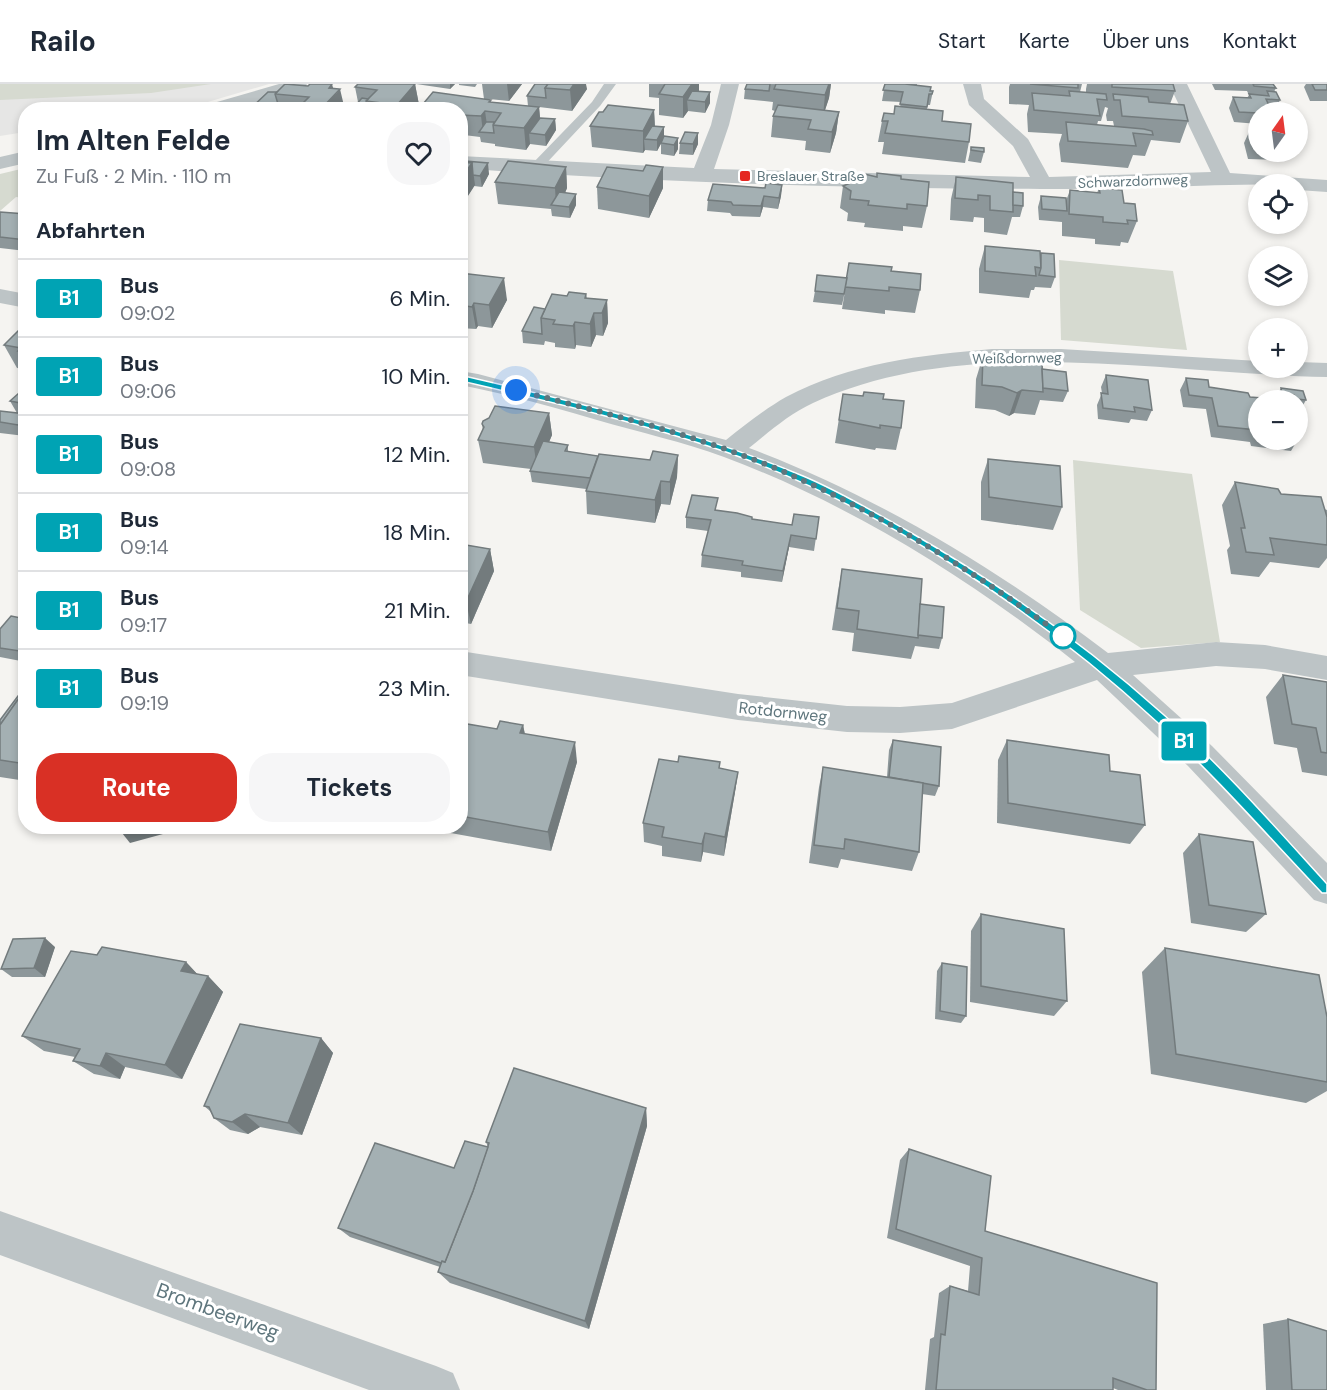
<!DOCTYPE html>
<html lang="de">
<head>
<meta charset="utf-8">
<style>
	:root { --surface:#fff; --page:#f6f6f7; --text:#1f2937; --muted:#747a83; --line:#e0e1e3; --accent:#d93025 }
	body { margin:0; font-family:"DM Sans",sans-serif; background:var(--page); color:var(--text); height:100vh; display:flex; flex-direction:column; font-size:22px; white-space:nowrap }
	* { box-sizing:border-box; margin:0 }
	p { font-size:20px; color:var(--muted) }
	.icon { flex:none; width:33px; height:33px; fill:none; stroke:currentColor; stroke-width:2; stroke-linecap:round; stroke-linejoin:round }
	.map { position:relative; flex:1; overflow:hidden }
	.sheet { position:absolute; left:18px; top:18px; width:450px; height:732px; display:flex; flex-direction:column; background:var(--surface); border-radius:24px; box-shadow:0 3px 9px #0003 }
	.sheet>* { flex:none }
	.badge { padding:0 12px; border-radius:4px; font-size:21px; line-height:39px }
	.needle { width:39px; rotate:14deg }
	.fabs { position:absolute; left:1248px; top:18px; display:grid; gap:12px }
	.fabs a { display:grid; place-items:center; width:60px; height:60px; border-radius:50%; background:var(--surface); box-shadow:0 3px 9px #0003; font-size:30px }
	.you { position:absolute; width:30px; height:30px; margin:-15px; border:4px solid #fff; border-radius:50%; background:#1a73e8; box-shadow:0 0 0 9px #1a73e833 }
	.map>.badge { position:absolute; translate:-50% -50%; box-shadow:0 0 0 3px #fff }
	h2 { padding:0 18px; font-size:22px; line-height:54px }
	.round { display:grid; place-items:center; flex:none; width:63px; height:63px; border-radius:24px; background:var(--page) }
	.headline { display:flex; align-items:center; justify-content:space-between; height:102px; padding:0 18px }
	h1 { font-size:28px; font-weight:700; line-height:45px }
	.primary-button { display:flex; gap:12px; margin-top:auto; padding:12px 18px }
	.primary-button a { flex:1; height:69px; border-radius:24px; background:var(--accent); color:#fff; font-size:24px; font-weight:700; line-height:69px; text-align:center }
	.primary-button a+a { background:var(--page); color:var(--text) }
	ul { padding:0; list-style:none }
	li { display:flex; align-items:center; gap:18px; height:78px; padding:0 18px; border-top:2px solid var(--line) }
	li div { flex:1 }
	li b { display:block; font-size:22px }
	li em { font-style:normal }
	li .badge { min-width:66px; font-weight:700; text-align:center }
	header { display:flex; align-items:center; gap:36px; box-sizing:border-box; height:84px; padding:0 30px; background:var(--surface); border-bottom:2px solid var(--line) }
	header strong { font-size:28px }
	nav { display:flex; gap:33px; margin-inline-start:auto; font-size:21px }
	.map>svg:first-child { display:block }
</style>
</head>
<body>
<header>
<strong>Railo</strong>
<nav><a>Start</a><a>Karte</a><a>Über uns</a><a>Kontakt</a></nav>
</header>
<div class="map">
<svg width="1327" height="1306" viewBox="0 0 1327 1306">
	<rect width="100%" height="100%" fill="#f5f4f1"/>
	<path fill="#e6e6e5" d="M0,0H269L184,25L26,26L25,48L0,52Z"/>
	<g fill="#d6dad0">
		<path d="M0,0H211L151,9L0,16Z"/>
		<path d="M25,84V114L16,113L0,127V90Z"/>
		<path d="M1059,176L1173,187L1187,266L1061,256Z"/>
		<path d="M1073,376L1192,390L1220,558L1141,564L1080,526Z"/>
	</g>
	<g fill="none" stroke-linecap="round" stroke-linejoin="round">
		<path fill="#bdc4c6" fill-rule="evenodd" d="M604,0H616L600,22L539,87H531V81L592,18Z"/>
		<g fill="#bdc4c6" fill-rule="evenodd">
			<path d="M279,0H307L304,4L230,26H200L203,22Z"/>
			<path d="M721,0H739L729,41L714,85L1030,93L1013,62L969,21L963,0H981L984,15L1028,55L1049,93L1211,88L1169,0H1187L1230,89L1327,96V108L1298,106V100C1215,100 1127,105 1041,105C848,104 653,99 460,84V72L694,84L711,41Z"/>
			<path d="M26,67V79L0,85V73Z"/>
			<path d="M0,205L26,210V224L0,219Z"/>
			<path d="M992,265H1061L1258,277V284H1298V278L1327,279V293C1163,290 966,248 813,319C789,330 769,348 749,364C879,413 997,485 1108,569L1216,558L1265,561L1327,572V596L1265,585L1216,582L1133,591L1212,662L1327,779V820L1314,816L1188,682L1097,596L952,645L900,649L847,648L738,636L460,591V567L738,610L847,622L900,623L952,619L1075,578C968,494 852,421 724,373C683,358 639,348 597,336C552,323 507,310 460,301V287L478,290L726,356C745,341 765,325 786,313C850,279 922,271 992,265Z"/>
			<path d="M0,1127L436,1282L453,1289L460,1306H369L0,1171Z"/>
		</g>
	</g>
	<g fill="#8d979a" fill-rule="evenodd">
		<path d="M415,0L419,21L415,26H354V23L358,18L355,3Z"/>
		<path d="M416,0H455L450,5Z"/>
		<path d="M459,0H477L475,3L459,1Z"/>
		<path d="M482,0H522L509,17L489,15L491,18L528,22L527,12L535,0L587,5L572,27L539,23L540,34L555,35L556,46L546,62L530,60L526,66L495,62V60L481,58L480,53L464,51L460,56V26L484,15Z"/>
		<path d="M649,0H699V7L710,19L705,29L688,27L683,34L659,31V14L649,13Z"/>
		<path d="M747,0H831L829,14L825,26L839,28L836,49L830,69L805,66L806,57L771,53L773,32L775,27L772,26L773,18L744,15L745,5Z"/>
		<path d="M885,0H917V1L933,7L930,21H927V25L969,58L965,79L882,70L884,58H878L882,37L894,30L900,23L901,18L882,17Z"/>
		<path d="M1010,0H1082L1080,8H1086V5L1087,0H1173L1175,7L1170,20L1188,37L1180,59L1151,56L1145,72L1133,71L1128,84L1061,78L1059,60L1062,50L1028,48L1027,30L1029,21L1009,20V3ZM1105,23L1108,24L1106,31L1107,37H1113L1114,42L1097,41L1098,37H1101Z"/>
		<path d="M1212,0H1273L1276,4L1274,8L1280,16L1275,27L1258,28V40L1234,38L1229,24L1233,13L1247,14L1249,11L1247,7L1215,6Z"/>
		<path d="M1306,0H1327V17H1310L1304,3Z"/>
		<path d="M333,4L345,26H252L251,24L277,8Z"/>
		<path d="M654,26L655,42L664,54L657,67L645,66L643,69L592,63L590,42L603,28Z"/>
		<path d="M1257,45H1258V68H1287L1283,76L1248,75L1244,59L1249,48L1256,49Z"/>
		<path d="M678,54V65L674,72L661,70V59Z"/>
		<path d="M680,59L698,60L693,71L679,70Z"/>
		<path d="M971,63L984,68L981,79L968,77Z"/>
		<path d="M460,78L489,90L482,103L474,102L464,118H460Z"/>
		<path d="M566,83L567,104L565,109L576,110V121L570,134L552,132L551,125L498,120L495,98Z"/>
		<path d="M663,83V104L649,134L598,125L597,103L643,87Z"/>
		<path d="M848,90L901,95L927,122L922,144L903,142V147L864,143L865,139L847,137L848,129L840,124L843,102L846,101Z"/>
		<path d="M956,93L1013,108L1023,122L1020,133H1012L1007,151L984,148V134L974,133L973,138L950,136L951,115Z"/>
		<path d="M782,101L781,112L778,125L763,123L760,133L732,132L730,129L707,127L708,116Z"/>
		<path d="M1099,104L1124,119L1137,137L1128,159L1121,158L1120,162L1095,160V155L1062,152V138L1039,136L1038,123L1041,112L1066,117L1070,106L1097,109Z"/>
		<path d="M0,128L26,130V167L0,164Z"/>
		<path d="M985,162L1041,169L1055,193L1051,204L1035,203L1034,206H1031L1029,214L979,209V185Z"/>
		<path d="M891,187L920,206L915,229L885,226V230L842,225L845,207L842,221L813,218L815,207L847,194Z"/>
		<path d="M460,189L507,216L492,244L478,242L476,245L460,244Z"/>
		<path d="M586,210L587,214L607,216L608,239L603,252L596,251L591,263L576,261L575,265L555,263V259L545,257L544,261L523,259L522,247L545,225L567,212Z"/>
		<path d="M26,239V285L17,284L4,261Z"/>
		<path d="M983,272L1042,285L1068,307L1063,318L1040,316L1035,331L1014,329L1009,332L995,326L975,324L976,295Z"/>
		<path d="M1106,291L1152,326L1147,337L1131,335L1129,339L1098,335L1097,321L1102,309L1101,303Z"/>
		<path d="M1186,294L1209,303L1250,313L1275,315L1281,304L1306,316L1299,328H1298V316H1258V356L1298,355L1291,367L1251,362L1250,358L1211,353L1206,325L1183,323L1180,306Z"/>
		<path d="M26,310V352H25L0,349V327L17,329L10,317Z"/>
		<path d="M843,310L883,315L901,344L896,366L876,364L875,366L835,359Z"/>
		<path d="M549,329L552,351L549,358L568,361V368L598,372L650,376L678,371L677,393L670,421L661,420L655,439L587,430L586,407V405L532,398L530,387L531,385L483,379L478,356L483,347L482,340Z"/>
		<path d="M988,375L1062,423L1053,446L981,436V398Z"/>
		<path d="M1235,398L1281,410L1327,426V474L1319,484L1270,478L1259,493L1231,490L1227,466L1230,462L1222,421Z"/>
		<path d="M717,426L752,435L792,441L819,433L814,467L789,463L782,498L741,493V488L701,483L702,471L708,447L686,444V433Z"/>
		<path d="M460,460L490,465L494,487L471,540L460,538Z"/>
		<path d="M842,485L920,520L942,554L939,565L915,562L911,575L852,567L854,549L832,546L838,507Z"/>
		<path d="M26,535V578L0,573V545Z"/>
		<path d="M1283,591L1327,598V692L1302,688L1297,664L1274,660L1266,613Z"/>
		<path d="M26,604V697L0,693V636Z"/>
		<path d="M460,641L497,645L523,641L525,650L577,678L551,767L434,746L433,742H460Z"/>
		<path d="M893,656L939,702L935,712L922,710L919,768L912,787L841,775L838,784L809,779L819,703L823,683L887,693L889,666Z"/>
		<path d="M1007,656L1110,687L1145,741L1130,760L997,739L998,676Z"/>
		<path d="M719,685L738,688L735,708L724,772L703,768L701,778L662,772V762L644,758L643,739Z"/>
		<path d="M1199,750L1266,830L1246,848L1191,839L1183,769Z"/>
		<path d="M981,830L1067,917L1054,932L970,918L971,847Z"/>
		<path d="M55,863L45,893H12L1,885Z"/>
		<path d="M1165,864L1327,933V1007L1306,1019L1151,990L1142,888Z"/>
		<path d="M97,871L186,878L197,890L208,892L223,908L182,995L125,983L120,995L94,990L73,977L75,973L44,967L22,952Z"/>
		<path d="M942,879L966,932L961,939L935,935L937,887Z"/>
		<path d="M321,954L333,969L302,1051L260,1043L248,1050L230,1046L214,1034L210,1027L204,1022Z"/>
		<path d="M646,1024L647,1042L589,1245L450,1199L438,1188L440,1183L350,1153L338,1144L454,1084L488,1063L486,1058Z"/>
		<path d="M909,1065L985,1147L1156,1306H1118L1113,1304V1306H925L930,1255L934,1253L939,1209L950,1202L968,1207L970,1182L887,1154L900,1076Z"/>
		<path d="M1288,1235L1327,1306H1266L1263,1240Z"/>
	</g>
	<g fill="#737b7d">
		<path d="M332,0L335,11L340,5L345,26H320L329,4Z"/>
		<path d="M415,0L419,21L415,26H398L397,21Z"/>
		<path d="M450,0H455L450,5Z"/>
		<path d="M507,0H522L509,17Z"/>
		<path d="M574,0H586L587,5L572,27L570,6Z"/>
		<path d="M692,0H699V10L687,16L688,27L683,34V13Z"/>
		<path d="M829,0H831L829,14L823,32L825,11Z"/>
		<path d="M710,8V19L705,29V18Z"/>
		<path d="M539,23L541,44L529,49L530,60L526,66L524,44Z"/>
		<path d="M654,26L655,47L644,55L645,66L643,69V47Z"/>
		<path d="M485,27L488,48H483L481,32Z"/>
		<path d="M839,28L836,49L830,69L832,48Z"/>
		<path d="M461,30L464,51L460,56V31Z"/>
		<path d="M555,35L556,46L546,62L545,51Z"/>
		<path d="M664,43V54L657,67V56Z"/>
		<path d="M698,49V60L693,71V60Z"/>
		<path d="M678,54V65L674,72V61Z"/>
		<path d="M472,79L475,101L464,118L460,96Z"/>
		<path d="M488,79L489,90L482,103L480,92Z"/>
		<path d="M566,83L567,104L559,122L556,121L555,104Z"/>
		<path d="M663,83V104L649,134V112Z"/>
		<path d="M782,101L781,112L778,125L779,114Z"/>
		<path d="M576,110V121L570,134L569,123Z"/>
		<path d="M764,112L763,123L760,133L761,122Z"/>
		<path d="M504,194L507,216L492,244L489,221Z"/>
		<path d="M607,216L608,239L603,252L602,229Z"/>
		<path d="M474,219L478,242L476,245L472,223Z"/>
		<path d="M594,229L596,251L591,263L590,240Z"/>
		<path d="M575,238L576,261L575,265L573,242Z"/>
		<path d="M1022,306L1014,329L1009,332L1017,309Z"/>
		<path d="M549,329L552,351L537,386L534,363Z"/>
		<path d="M26,332V352H25L18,341Z"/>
		<path d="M678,371L677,393L670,421V398Z"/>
		<path d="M661,397V420L655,439V416Z"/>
		<path d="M791,451L789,463L782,498L783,487Z"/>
		<path d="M490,465L494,487L471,540L466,518Z"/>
		<path d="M26,560V574L20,567Z"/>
		<path d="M523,641L527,662L520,649Z"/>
		<path d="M575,658L577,678L551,767L548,748Z"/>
		<path d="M738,688L735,708L724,772L725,753Z"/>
		<path d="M146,742H163V750L130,759L122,749Z"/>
		<path d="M705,749L703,768L701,778L702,760Z"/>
		<path d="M45,854L55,863L45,893L34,884Z"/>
		<path d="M186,878L201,894L181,887Z"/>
		<path d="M208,892L223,908L182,995L165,981Z"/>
		<path d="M321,954L333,969L302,1051L288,1039Z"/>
		<path d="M106,969L125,983L120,995L100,982Z"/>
		<path d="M646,1024L647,1042L589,1245L585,1237Z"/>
		<path d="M245,1030L260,1043L248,1050L232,1038Z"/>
	</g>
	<g fill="#a4b0b3" stroke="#737b7d" stroke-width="1.5">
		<path d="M285,0L308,2L310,0H332L329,4L340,5L320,26H316L298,24L309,13L275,10Z"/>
		<path d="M358,0H415L397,21L366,17L377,6L355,3Z"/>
		<path d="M535,0H548L545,4L546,14L527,12Z"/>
		<path d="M548,0H574L570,6L545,4Z"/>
		<path d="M665,0H692L683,13L659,10Z"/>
		<path d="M747,0H770L769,7L745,5Z"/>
		<path d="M776,0H829L825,11L774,5Z"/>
		<path d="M885,0H905L931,3L930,7H933L932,10H929L927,23L900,20L903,8L883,6Z"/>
		<path d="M1030,0H1078V4Z"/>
		<path d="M1112,0H1173L1175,7L1112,3Z"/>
		<path d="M1253,0H1273L1276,4L1254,2Z"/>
		<path d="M1312,0H1327V6H1315Z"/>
		<path d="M692,7L710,8L705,18L687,16Z"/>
		<path d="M1069,7L1106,10L1107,16L1097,15L1100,32L1034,26L1032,9L1070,12Z"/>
		<path d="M1267,7L1276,8L1280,16L1266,15L1272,28L1258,29L1239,28L1233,13L1251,14L1249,10L1269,12Z"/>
		<path d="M268,8H277L275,10L278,20L300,22L298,24L299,26H264L251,24Z"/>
		<path d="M433,8L491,16L489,18L539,23L524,44L493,41L501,29L485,27L481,32L460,31V26H418Z"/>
		<path d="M1113,10L1148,13L1149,18L1184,21L1188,37L1122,32L1120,16H1114Z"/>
		<path d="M362,14L368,15L366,17L368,25L354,23Z"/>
		<path d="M608,21L654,26L643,47L590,42L599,28H603Z"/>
		<path d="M778,21L839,28L832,48L808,45L811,36L773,32Z"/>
		<path d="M895,22L943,27L942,37L971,40L969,58L885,49L888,37H882L884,29L894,30Z"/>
		<path d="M540,34L555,35L545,51L529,49Z"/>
		<path d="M486,38H494L493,41L494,49L479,48Z"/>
		<path d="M1066,38L1144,45L1152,47L1153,51L1133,49L1136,62L1068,57Z"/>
		<path d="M652,42L664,43L657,56L644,55Z"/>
		<path d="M1257,45H1258V64H1253L1249,48L1258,49Z"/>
		<path d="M685,48L698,49L693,60L680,59Z"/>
		<path d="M664,52L678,54L674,61L661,59Z"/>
		<path d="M971,63L984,64V68L971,66Z"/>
		<path d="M465,77L488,79L480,92L473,91L472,79H464Z"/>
		<path d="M508,77L566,83L555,104L495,98Z"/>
		<path d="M460,78L472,79L460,96Z"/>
		<path d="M646,81L663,83L649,112L597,103L607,83L643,87Z"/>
		<path d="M860,89L877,93V89L901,92V95L929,98L927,122L907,120V125L868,121L869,117L850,115L851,107L843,102L853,98V96L847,93L848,90Z"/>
		<path d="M956,93L1013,99V128L990,126V112L978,111V116L955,114Z"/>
		<path d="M766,99L782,101L779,114L764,112L761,122L733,121L731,118L708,116L713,100L765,104Z"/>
		<path d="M1099,104L1122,106L1124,119L1135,120L1137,137L1127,136L1128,140L1103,138V133L1069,130L1070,106L1100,109Z"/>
		<path d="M559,108L576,110L569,123L551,121Z"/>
		<path d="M1013,108L1023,109V122L1013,121Z"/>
		<path d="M1041,112L1066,114L1067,127L1042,125Z"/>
		<path d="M0,128L26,130V156L0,153Z"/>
		<path d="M985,162L1040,167L1041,184L1035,183L1036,192L985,187Z"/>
		<path d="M1041,169L1054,170L1055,193L1039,191L1041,184Z"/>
		<path d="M849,179L892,183L891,187L921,190L920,206L889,203V207L845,203Z"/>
		<path d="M460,189L504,194L489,221L474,219L472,223L460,221Z"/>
		<path d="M817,191L847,194L844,210L815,207Z"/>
		<path d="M569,208L586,210L585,214L607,216L602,229H594L590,240L575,238L573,242L553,240L555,236L541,234L552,210L567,212Z"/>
		<path d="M534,223L545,225L541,234L542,250L522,247Z"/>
		<path d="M26,239V268L18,267L21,264L4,261Z"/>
		<path d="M983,272L1042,278L1043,308L1022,306L1017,309L1002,303L982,301Z"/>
		<path d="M1042,285L1066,288L1068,307L1043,304Z"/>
		<path d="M1106,291L1148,296L1152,326L1134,323L1135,328L1103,324L1101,309L1108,310Z"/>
		<path d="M1186,294L1208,296L1209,303L1248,309L1250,313L1287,316H1258V351L1257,346L1218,342L1212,314L1189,311Z"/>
		<path d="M1281,304L1303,307L1306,316L1296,315L1294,311L1282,310Z"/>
		<path d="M864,308L884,310L883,315L904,317L901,344L880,341V344L839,336L843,310L863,312Z"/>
		<path d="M19,309L26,310V320L10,317Z"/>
		<path d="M495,322L549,329L534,363L478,356L484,343L482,340L483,337L489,334Z"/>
		<path d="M0,327L26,330V332L18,341L0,338Z"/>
		<path d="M543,357L568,361L565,367L598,372L590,394L530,387Z"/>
		<path d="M653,367L678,371L670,398L661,397L655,416L586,407L599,370L650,376Z"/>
		<path d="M988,375L1060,382L1062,423L989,413Z"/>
		<path d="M1235,398L1278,405L1281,410L1321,413L1327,433V461L1270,454L1274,471L1246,468L1241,444H1245Z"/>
		<path d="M692,411L718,414L715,426L737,429L752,433V435L792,441L794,430L819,433L816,455L791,451L783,487L742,481L743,477L702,471L711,436L686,433Z"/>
		<path d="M460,460L490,465L466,518L460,517Z"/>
		<path d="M842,485L922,495L918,554L857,545L859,527L837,524Z"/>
		<path d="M920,520L944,523L942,554L918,551Z"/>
		<path d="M11,532L26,535V560L20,567L0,564V545Z"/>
		<path d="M1283,591L1327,598V669L1321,668L1316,644L1292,640Z"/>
		<path d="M24,604H26V608L24,607L0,641V636Z"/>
		<path d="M24,607L26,608V680L0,676V641Z"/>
		<path d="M500,637L523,641L520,649L575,658L548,748L460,732L461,639L497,645Z"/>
		<path d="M893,656L941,663L939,702L889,693Z"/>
		<path d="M1007,656L1109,671L1110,687L1140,691L1145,741L1008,719Z"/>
		<path d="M679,672L720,678L719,684L738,688L725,753L705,749L702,760L662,753L664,743L643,739L659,675L678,678Z"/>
		<path d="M823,683L923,699L919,768L845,755L844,765L814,761Z"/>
		<path d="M122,742H146L122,749Z"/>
		<path d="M1199,750L1253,758L1266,830L1209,821Z"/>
		<path d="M981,830L1064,845L1067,917L981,902Z"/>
		<path d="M45,854L34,884L1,885L13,855Z"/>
		<path d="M102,863L186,878L181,887L208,892L165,981L106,969L100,982L73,977L80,965L22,952L71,867L97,871Z"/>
		<path d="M1165,864L1319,891L1327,933V998L1176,970Z"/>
		<path d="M942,879L967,883L966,932L940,927Z"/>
		<path d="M240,940L321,954L288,1039L245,1030L232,1038L214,1034L209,1023L204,1022Z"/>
		<path d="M514,984L646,1024L585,1237L438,1188L442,1177L445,1178L473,1107L489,1059L486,1058Z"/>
		<path d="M465,1057L488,1063L473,1107L445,1178L442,1177L441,1179L338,1144L375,1059L454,1084Z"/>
		<path d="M909,1065L991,1092L985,1147L1157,1199L1156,1306H1147L1113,1294V1306H936L941,1250L945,1251L950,1202L979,1211L982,1174L896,1145Z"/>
		<path d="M1288,1235L1327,1247V1306H1292Z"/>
	</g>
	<path fill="#00a3b4" stroke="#fff" stroke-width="1.5" d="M460,291C576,318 693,346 803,392C839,407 874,428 908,447C1000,500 1085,560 1164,631C1223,683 1276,744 1327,800V809H1322C1268,752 1215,692 1157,638C1040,529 878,421 726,368C639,338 547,317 457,296Z"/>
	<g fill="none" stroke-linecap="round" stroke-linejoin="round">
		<path stroke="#5f767d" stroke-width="6" stroke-dasharray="0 10.8" d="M516,306C612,331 712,354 802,396C895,438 981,493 1063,552"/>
	</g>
	<rect fill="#e52721" stroke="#fff" stroke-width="2" x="739" y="86" width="12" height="12" rx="3"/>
	<circle fill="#fff" stroke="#00a3b4" stroke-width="3" cx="1063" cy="552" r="12"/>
	<g text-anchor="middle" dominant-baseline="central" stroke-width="6" stroke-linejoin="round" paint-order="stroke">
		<g font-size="14" fill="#5f767d" stroke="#fff" text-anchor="start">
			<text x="757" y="92">Breslauer Straße</text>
		</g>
		<g font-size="14" fill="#5f767d" stroke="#fff">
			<text transform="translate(1133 97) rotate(-2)">Schwarzdornweg</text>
			<text transform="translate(1017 274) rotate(-1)">Weißdornweg</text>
		</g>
		<g font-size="16" fill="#5f767d" stroke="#fff">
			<text transform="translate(783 628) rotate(6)">Rotdornweg</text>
		</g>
		<g font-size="20" fill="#5f767d" stroke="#fff">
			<text transform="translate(218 1227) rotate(20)">Brombeerweg</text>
		</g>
	</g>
</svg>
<div class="fabs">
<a><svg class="needle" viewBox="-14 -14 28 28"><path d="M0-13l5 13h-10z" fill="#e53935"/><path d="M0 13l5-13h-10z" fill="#747a83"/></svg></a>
<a><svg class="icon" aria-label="locate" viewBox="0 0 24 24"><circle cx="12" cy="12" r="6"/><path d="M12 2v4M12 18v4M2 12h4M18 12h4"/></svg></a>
<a><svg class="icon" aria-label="layers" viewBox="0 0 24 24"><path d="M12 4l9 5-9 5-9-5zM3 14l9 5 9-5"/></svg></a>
<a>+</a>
<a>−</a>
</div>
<div class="you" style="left:516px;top:306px"></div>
<b class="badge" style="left:1184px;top:657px;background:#00a3b4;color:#fff">B1</b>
<section class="sheet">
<div class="headline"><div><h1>Im Alten Felde</h1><p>Zu Fuß · 2 Min. · 110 m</p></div><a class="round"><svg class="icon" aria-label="heart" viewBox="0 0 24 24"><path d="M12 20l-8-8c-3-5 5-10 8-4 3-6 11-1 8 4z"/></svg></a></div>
<h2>Abfahrten</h2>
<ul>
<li><span class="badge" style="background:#00a3b4;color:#fff">B1</span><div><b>Bus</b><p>09:02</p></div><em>6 Min.</em></li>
<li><span class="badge" style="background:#00a3b4;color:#fff">B1</span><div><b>Bus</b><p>09:06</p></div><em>10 Min.</em></li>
<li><span class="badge" style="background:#00a3b4;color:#fff">B1</span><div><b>Bus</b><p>09:08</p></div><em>12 Min.</em></li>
<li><span class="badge" style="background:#00a3b4;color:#fff">B1</span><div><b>Bus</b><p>09:14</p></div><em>18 Min.</em></li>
<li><span class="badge" style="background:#00a3b4;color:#fff">B1</span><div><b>Bus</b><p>09:17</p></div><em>21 Min.</em></li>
<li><span class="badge" style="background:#00a3b4;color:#fff">B1</span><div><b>Bus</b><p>09:19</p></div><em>23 Min.</em></li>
</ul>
<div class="primary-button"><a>Route</a><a>Tickets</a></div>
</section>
</div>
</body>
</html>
